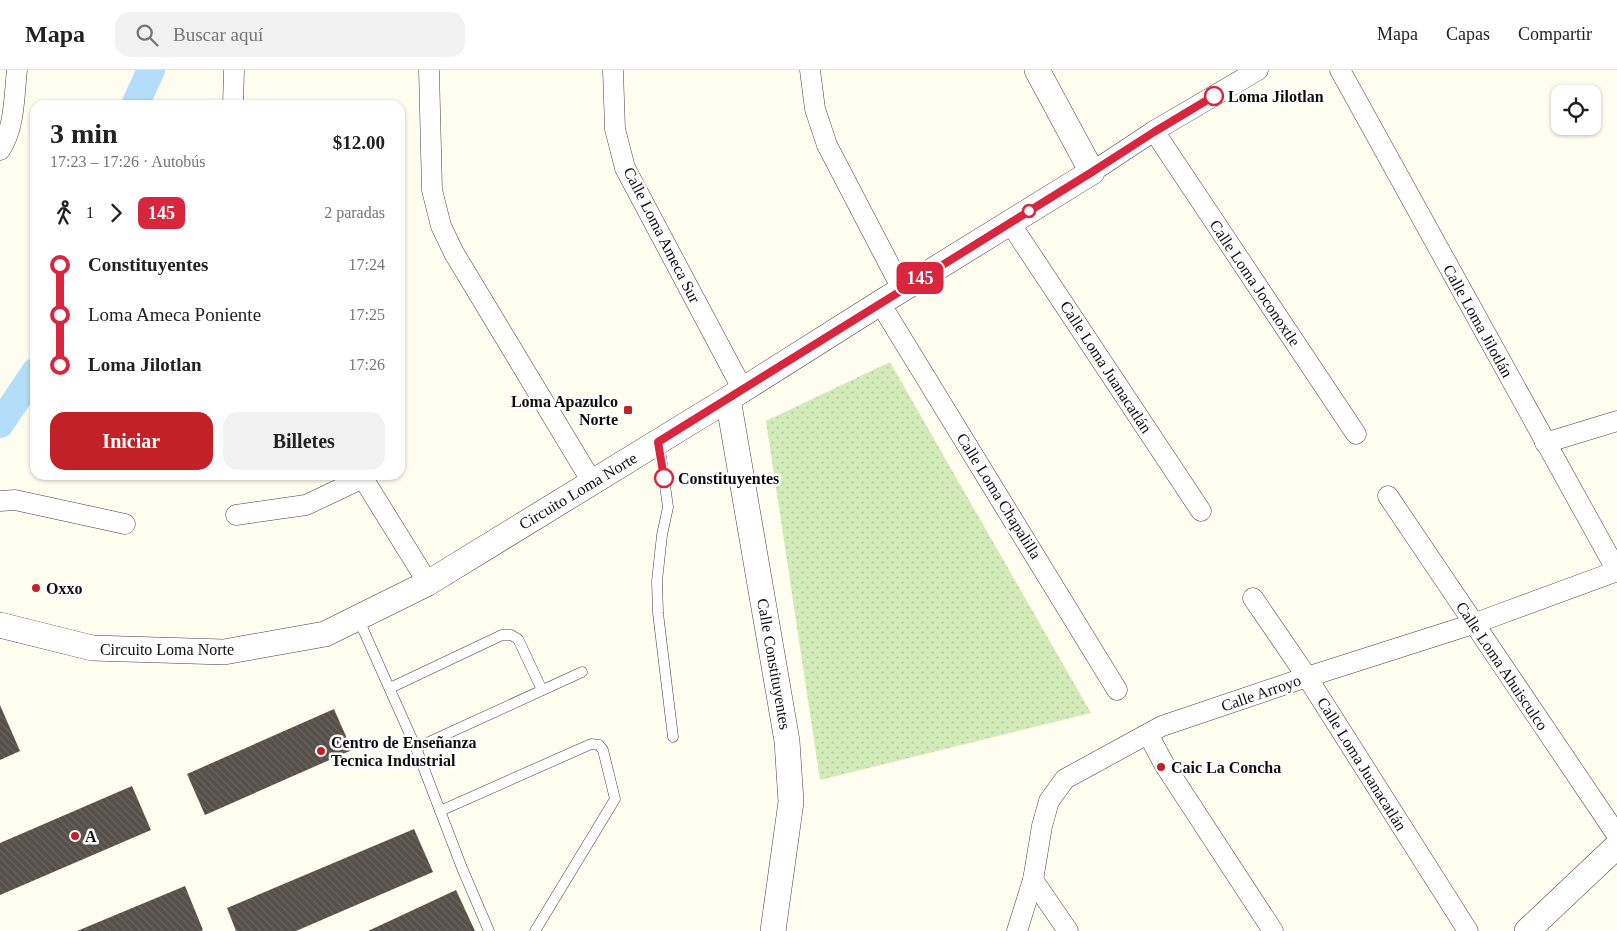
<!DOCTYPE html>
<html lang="es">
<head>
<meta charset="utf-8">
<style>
	:root { --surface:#fff; --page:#f2f2f2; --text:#222; --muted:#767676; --line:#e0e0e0; --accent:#c22227 }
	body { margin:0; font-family:Georgia,serif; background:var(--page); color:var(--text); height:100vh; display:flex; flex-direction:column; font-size:19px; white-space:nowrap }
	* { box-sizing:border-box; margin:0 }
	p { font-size:16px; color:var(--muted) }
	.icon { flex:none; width:28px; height:28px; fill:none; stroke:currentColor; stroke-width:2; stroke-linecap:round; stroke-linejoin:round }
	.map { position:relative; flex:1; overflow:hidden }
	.panel { position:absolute; left:30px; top:30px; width:375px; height:380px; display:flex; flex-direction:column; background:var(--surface); border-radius:15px; box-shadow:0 1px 4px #0004 }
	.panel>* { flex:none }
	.badge { padding:0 10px; border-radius:8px; font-size:18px; line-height:32px }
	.buttons { position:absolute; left:1551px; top:15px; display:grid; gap:10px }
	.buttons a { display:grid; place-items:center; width:50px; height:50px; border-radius:10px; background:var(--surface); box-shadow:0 1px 4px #0004; font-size:25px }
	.map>.badge { position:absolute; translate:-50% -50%; box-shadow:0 0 0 2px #fff }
	.legs { display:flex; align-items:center; gap:8px; height:55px; padding:0 20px; font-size:16px }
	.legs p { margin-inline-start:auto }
	.overview { display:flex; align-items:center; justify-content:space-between; height:85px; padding:0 20px }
	h1 { font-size:28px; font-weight:600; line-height:38px }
	.primary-button { display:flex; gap:10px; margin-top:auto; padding:10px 20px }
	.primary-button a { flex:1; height:58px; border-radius:15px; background:var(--accent); color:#fff; font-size:20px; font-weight:600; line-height:58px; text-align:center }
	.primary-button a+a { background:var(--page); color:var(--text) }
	ul { padding:0 20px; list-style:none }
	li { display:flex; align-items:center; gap:18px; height:50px; font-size:19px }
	li i { display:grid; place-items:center; width:8px; height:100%; margin:0 6px; background:currentColor }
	li i::after { content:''; width:12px; height:12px; margin:-6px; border:4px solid; border-radius:50%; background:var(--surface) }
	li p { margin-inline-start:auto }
	li:first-child i { background:linear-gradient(#0000 50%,currentColor 0) }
	li:last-child i { background:linear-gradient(currentColor 50%,#0000 0) }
	header { display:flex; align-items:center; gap:30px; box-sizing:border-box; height:70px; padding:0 25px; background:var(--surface); border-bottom:1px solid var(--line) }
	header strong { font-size:24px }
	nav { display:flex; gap:28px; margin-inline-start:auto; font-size:18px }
	.search { width:350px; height:45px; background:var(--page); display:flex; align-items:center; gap:12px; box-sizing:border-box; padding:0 18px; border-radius:15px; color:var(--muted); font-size:19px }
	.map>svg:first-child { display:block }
</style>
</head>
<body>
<header>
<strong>Mapa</strong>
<div class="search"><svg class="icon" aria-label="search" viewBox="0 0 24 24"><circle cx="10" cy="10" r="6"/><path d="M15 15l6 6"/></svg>Buscar aquí</div>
<nav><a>Mapa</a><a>Capas</a><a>Compartir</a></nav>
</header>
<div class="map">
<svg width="1617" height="861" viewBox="0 0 1617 861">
	<defs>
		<pattern id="grass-dots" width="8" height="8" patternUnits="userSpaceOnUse" patternTransform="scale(1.25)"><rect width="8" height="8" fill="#d2ebb8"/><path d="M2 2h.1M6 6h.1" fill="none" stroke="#b3c89d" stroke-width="1.8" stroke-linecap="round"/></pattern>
		<pattern id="building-back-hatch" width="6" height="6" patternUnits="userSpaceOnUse" patternTransform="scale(1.25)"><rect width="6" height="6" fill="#57504a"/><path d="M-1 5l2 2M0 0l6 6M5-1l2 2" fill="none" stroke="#6a6560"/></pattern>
	</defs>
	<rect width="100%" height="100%" fill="#fffcf0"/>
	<path fill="url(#grass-dots)" d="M890,292L1091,643L820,710L766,351Z"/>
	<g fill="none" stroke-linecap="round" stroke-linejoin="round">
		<g stroke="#b3ddf8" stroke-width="28">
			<path d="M135,35L151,0"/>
			<path d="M0,354L35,302"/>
		</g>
	</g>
	<g fill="url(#building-back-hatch)">
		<path d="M0,635L20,681L0,690Z"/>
		<path d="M334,639L352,680L205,745L187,704Z"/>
		<path d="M132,716L151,760L0,825V773Z"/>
		<path d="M414,759L433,802L296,861H236L227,838Z"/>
		<path d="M185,816L203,860L201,861H77Z"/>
		<path d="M456,820L475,861H368Z"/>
	</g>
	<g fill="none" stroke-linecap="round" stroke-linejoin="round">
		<g stroke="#414141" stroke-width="11">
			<g id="service">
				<path d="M659,373L668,437L662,465L657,511L658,543L673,667"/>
				<path d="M358,548L416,678L582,602"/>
				<path d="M390,618L502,565H511L518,569L542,620"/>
				<path d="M416,678L462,798L489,861"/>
				<path d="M440,741L591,674L599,675L603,680L615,729L535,861"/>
			</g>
		</g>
		<g stroke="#414141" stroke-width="21">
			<g id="minor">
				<path d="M429,0L432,120L441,156L454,183L592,412"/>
				<path d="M613,0L615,59L625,98L743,320"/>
				<path d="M810,0L815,39L827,75L902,219"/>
				<path d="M1340,0L1617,501"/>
				<path d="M233,35L234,0"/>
				<path d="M1154,61L1356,364"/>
				<path d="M0,80C15,58 14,26 17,0"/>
				<path d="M1092,102L1154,61L1258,0"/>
				<path d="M1010,153L1201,441"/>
				<path d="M880,233L1117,620"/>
				<path d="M1545,373L1617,351"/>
				<path d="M361,405L428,513"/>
				<path d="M1388,426L1617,765"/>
				<path d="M0,431L15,430L125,454"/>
				<path d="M236,445L306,435L363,408"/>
				<path d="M1253,528L1307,607L1468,861"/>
				<path d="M1148,664L1164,694L1273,861"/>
				<path d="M1033,810L1068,861"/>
				<path d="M1017,861L1033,810L1042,756L1049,731L1065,709L1162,656L1307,607L1473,554L1617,501"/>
			</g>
		</g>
		<g stroke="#414141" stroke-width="26">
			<g id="tertiary">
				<path d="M728,329L787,671L791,732L773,861"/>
				<path d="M0,555L92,578L224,582L325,564L428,513L728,329L880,233L1092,102L1037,0"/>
				<path d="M1527,861L1617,776"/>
			</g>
		</g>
		<use href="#service" stroke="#fff" stroke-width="10"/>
		<use href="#minor" stroke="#fff" stroke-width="20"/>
		<use href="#tertiary" stroke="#fff" stroke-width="25"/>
	</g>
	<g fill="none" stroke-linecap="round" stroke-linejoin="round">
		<g stroke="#fff" stroke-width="11">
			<path id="line-1" d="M664,408L658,372L1092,102L1154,62L1214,26"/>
		</g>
		<use href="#line-1" stroke="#d7263d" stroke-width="8"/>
	</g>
	<g fill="#fff" stroke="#d7263d" stroke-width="2.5">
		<circle cx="1214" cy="26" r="9"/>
		<circle cx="1029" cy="141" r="6"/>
		<circle cx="664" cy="408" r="9"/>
	</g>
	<g fill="#c22227" stroke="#fff" stroke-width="2">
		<rect x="623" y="335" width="10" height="10" rx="2.5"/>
		<circle cx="36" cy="518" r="5"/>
		<circle cx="321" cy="681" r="5"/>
		<circle cx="1161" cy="697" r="5"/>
		<circle cx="75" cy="766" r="5"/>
	</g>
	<g text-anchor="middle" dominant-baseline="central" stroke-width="5" stroke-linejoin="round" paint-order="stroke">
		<g font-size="16" font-weight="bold" fill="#0e0e0e" stroke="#fff" text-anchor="start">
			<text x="1228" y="26">Loma Jilotlan</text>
			<text x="678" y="408">Constituyentes</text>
		</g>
		<g font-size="16" fill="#0e0e0e" stroke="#fff">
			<text transform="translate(662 165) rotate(63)">Calle Loma Ameca Sur</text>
			<text transform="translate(1255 213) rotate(56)">Calle Loma Joconoxtle</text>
			<text transform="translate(1478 251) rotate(61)">Calle Loma Jilotlán</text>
			<text transform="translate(1106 297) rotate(57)">Calle Loma Juanacatlán</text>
			<text transform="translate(578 421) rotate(-31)">Circuito Loma Norte</text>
			<text transform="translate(999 426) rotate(58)">Calle Loma Chapalilla</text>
			<text x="167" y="579">Circuito Loma Norte</text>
			<text transform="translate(774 594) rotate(80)">Calle Constituyentes</text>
			<text transform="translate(1502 596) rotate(56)">Calle Loma Ahuisculco</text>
			<text transform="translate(1261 623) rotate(-19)">Calle Arroyo</text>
			<text transform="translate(1362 694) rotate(58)">Calle Loma Juanacatlán</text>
		</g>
		<g font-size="16" font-weight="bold" fill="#0e0e0e" stroke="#fff" text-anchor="start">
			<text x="618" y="331" text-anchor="end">Loma Apazulco<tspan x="618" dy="18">Norte</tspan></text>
			<text x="46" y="518">Oxxo</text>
			<text x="331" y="672">Centro de Enseñanza<tspan x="331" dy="18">Tecnica Industrial</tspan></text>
			<text x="1171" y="697">Caic La Concha</text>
			<text x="85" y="766">A</text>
		</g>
	</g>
</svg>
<div class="buttons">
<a><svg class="icon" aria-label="locate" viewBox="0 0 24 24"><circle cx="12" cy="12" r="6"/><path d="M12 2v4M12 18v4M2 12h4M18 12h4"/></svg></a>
</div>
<b class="badge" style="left:920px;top:208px;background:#d7263d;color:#fff">145</b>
<section class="panel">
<div class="overview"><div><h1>3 min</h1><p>17:23 – 17:26 · Autobús</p></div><b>$12.00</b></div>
<div class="legs"><svg class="icon" aria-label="walk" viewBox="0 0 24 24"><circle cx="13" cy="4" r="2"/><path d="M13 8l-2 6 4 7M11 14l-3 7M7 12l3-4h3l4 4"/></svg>1<svg class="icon" aria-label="forward" viewBox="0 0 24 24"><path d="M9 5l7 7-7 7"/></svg><b class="badge" style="background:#d7263d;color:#fff">145</b><p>2 paradas</p></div>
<ul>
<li><i style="color:#d7263d"></i><b>Constituyentes</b><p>17:24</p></li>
<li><i style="color:#d7263d"></i><span>Loma Ameca Poniente</span><p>17:25</p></li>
<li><i style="color:#d7263d"></i><b>Loma Jilotlan</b><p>17:26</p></li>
</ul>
<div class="primary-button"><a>Iniciar</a><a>Billetes</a></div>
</section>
</div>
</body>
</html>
